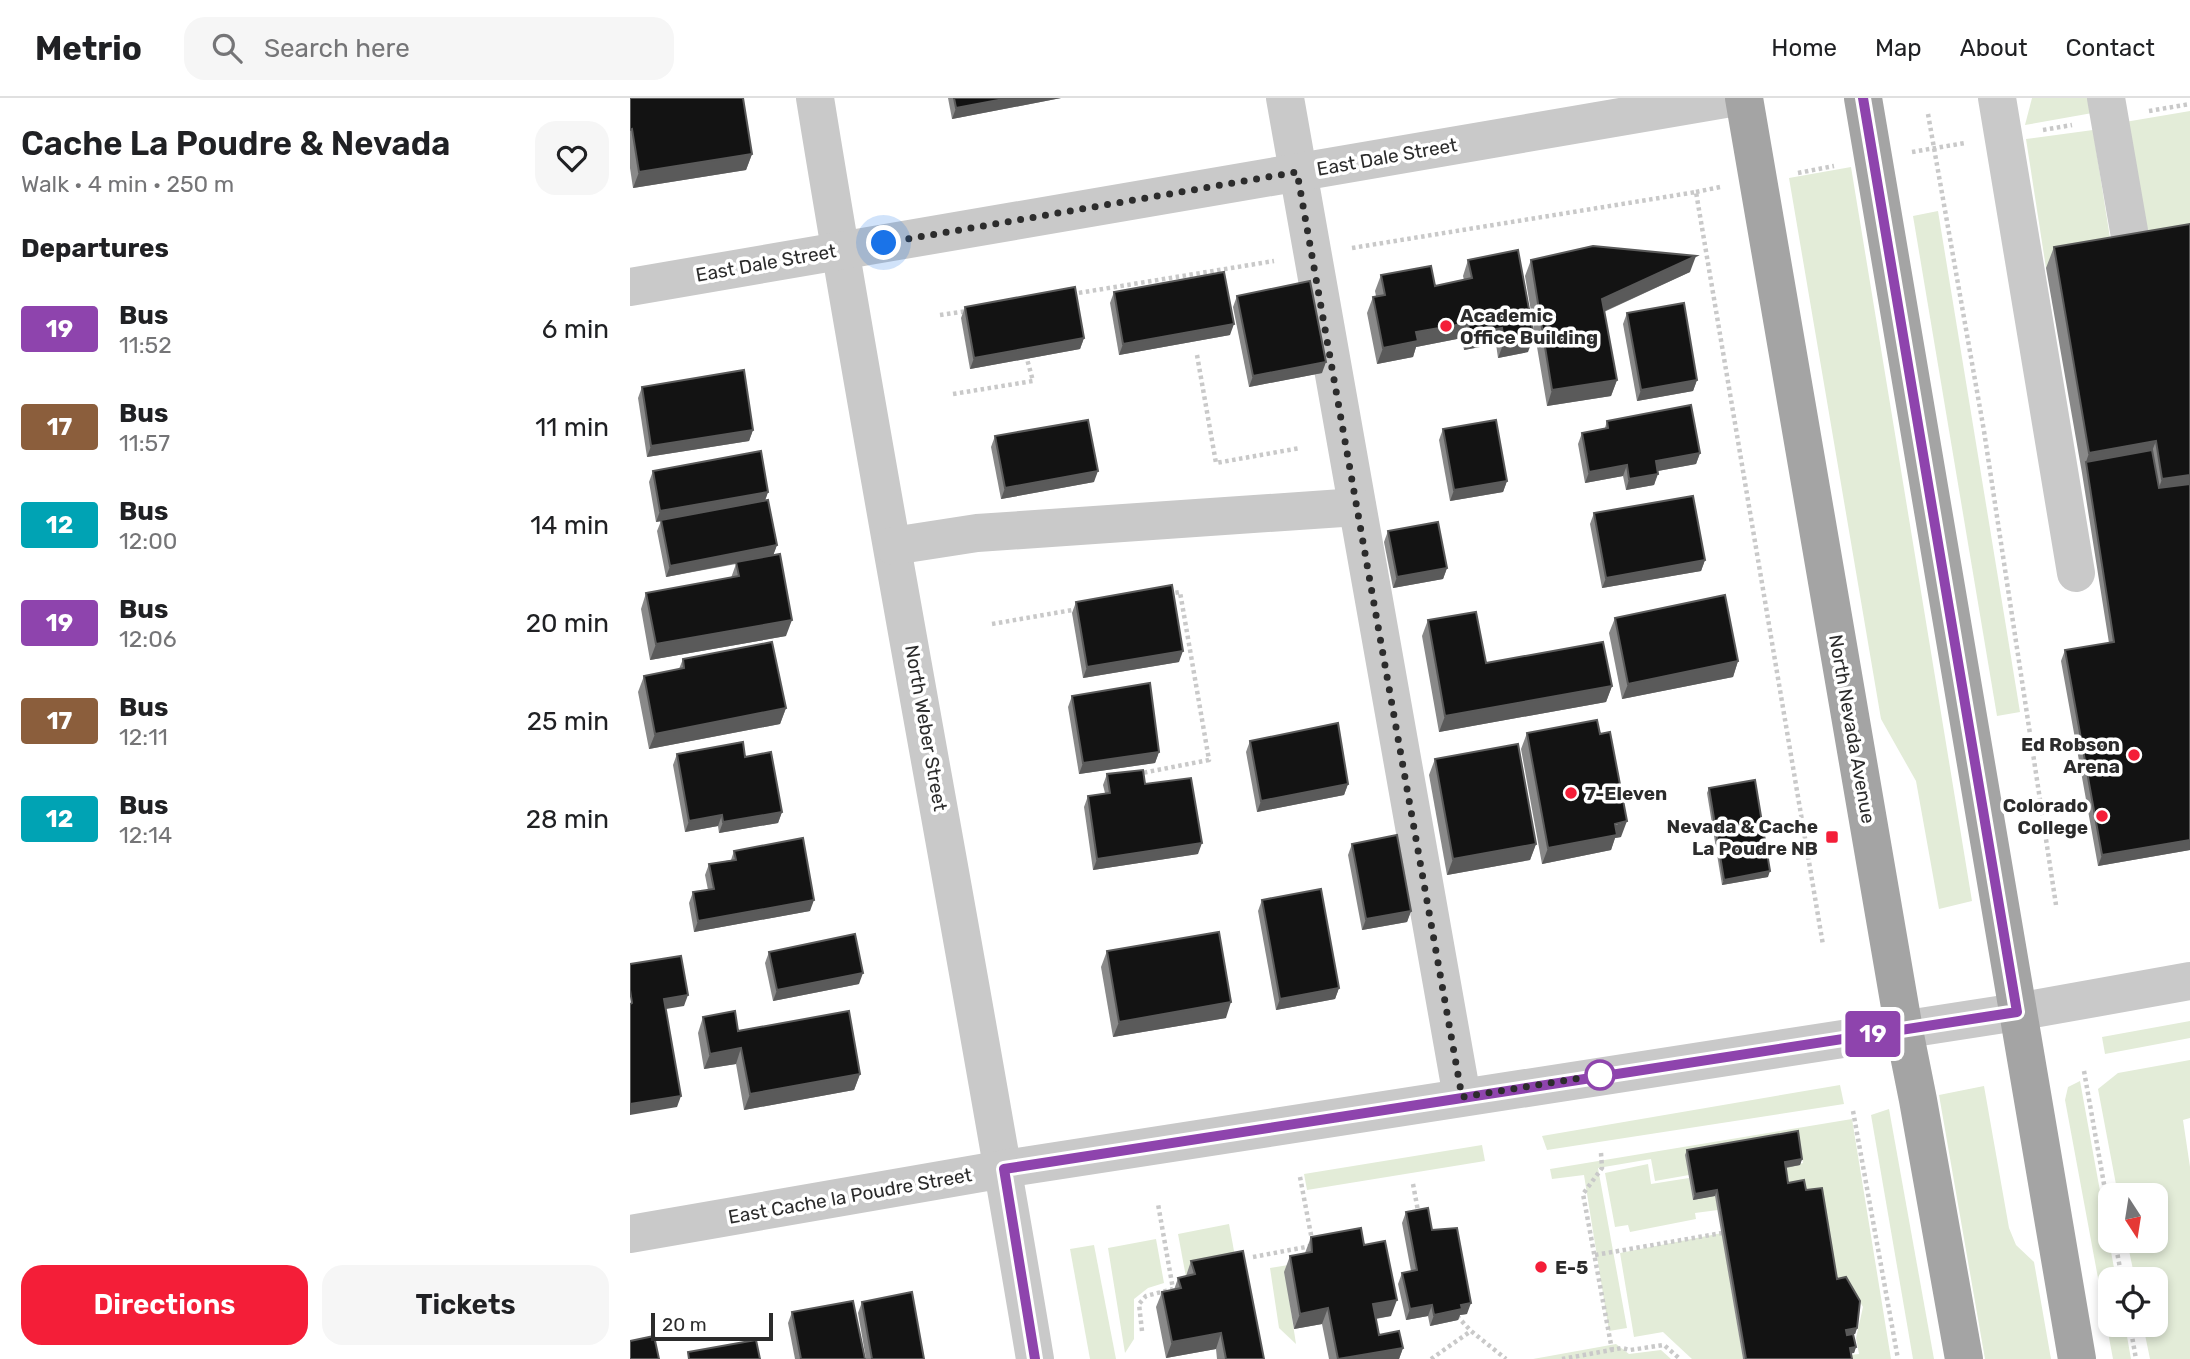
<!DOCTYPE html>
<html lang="en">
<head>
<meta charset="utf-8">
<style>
	:root { --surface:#fff; --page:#f6f6f6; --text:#202124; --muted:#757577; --line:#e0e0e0; --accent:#f41e38 }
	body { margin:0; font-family:Rubik,sans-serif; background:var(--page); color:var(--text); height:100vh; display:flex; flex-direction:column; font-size:26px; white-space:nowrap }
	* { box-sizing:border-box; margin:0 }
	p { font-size:23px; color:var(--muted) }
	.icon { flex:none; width:38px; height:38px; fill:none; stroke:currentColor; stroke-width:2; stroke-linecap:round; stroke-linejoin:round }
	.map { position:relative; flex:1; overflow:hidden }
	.sheet { display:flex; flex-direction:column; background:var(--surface); width:630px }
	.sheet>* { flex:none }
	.badge { padding:0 14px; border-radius:5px; font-size:24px; line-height:46px }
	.needle { width:46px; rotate:168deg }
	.buttons { position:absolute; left:1468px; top:1085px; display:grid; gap:14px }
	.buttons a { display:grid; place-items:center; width:70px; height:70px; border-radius:14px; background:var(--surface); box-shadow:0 4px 10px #0003; font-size:35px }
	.scale { position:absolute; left:21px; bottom:18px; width:122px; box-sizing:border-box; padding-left:7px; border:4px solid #2c2c2c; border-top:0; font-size:19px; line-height:24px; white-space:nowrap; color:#2c2c2c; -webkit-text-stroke:5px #fff; paint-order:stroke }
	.you { position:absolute; width:35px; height:35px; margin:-18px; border:5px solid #fff; border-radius:50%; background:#1a73e8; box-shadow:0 0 0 10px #1a73e833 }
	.map>.badge { position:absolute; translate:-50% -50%; box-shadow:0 0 0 4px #fff }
	h2 { padding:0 21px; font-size:26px; line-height:63px }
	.round { display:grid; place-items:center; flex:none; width:74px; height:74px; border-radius:21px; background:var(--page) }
	.overview { display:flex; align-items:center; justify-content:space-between; height:119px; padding:0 21px }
	h1 { font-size:33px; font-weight:600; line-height:52px }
	.primary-button { display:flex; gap:14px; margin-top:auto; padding:14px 21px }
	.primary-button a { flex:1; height:80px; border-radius:21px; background:var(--accent); color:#fff; font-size:28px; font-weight:600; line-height:80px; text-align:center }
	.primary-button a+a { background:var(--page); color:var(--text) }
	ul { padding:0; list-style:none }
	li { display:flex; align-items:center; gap:21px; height:98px; padding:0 21px }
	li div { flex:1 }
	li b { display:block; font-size:26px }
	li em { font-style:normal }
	li .badge { min-width:77px; font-weight:700; text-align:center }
	header { display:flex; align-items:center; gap:42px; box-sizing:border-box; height:98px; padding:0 35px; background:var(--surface); border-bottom:2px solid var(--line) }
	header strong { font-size:33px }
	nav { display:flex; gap:38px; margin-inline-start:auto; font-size:24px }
	.search { width:490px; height:63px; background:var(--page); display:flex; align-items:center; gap:18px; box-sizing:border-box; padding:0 24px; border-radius:21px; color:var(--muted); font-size:26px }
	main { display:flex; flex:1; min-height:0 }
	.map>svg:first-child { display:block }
</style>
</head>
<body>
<header>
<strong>Metrio</strong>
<div class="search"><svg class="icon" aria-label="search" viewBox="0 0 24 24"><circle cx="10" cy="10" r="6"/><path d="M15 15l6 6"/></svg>Search here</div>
<nav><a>Home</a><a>Map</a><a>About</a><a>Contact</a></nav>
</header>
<main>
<section class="sheet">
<div class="overview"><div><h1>Cache La Poudre &amp; Nevada</h1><p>Walk · 4 min · 250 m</p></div><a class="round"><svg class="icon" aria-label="heart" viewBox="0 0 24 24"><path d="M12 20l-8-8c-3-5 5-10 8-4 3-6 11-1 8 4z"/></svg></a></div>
<h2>Departures</h2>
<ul>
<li><span class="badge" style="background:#8e44ad;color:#fff">19</span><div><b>Bus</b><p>11:52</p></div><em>6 min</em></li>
<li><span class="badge" style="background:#8b5e3c;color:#fff">17</span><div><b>Bus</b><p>11:57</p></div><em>11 min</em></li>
<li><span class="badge" style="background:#00a3b4;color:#fff">12</span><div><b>Bus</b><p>12:00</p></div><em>14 min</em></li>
<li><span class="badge" style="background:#8e44ad;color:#fff">19</span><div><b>Bus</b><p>12:06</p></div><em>20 min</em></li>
<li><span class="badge" style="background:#8b5e3c;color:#fff">17</span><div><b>Bus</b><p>12:11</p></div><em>25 min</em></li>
<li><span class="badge" style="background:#00a3b4;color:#fff">12</span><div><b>Bus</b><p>12:14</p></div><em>28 min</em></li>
</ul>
<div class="primary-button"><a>Directions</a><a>Tickets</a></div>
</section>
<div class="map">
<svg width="1560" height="1261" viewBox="0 0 1560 1261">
	<rect width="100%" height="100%" fill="#fff"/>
	<g fill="#e3ecd8">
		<path d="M1402,0H1462L1468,14L1395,27Z"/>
		<path d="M1560,13V146L1515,153L1495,24Z"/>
		<path d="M1463,32L1483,159L1416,170L1396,41Z"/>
		<path d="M1221,69L1342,803L1309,811L1286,683L1251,621L1159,80Z"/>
		<path d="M1308,113L1390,614L1367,618L1283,118Z"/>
		<path d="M1560,923V940L1475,956L1472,939Z"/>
		<path d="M1560,962V1020L1553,1022L1560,1069V1261H1520L1513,1227H1526V1181H1505L1497,1143H1526V1097H1488L1468,991L1488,975Z"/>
		<path d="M1450,983L1486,1181H1480V1227H1495L1501,1261H1483L1435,1002L1438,989Z"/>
		<path d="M1210,987L1214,1006L917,1052L912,1038Z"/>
		<path d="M1354,988L1379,1130L1386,1147L1404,1164L1421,1261H1355L1309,997Z"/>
		<path d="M1259,1011L1304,1261H1283L1241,1017Z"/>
		<path d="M1222,1021L1261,1261H1220V1257L1229,1256L1226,1240L1233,1209L1217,1181L1203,1183L1156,1093L1152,1070L1173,1065L1168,1038L1059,1077L1025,1083L1021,1061L968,1070L997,1230L979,1233L954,1077L922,1081L920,1071Z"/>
		<path d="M852,1047L855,1063L677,1092L674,1076Z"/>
		<path d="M1018,1066L1021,1086L1059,1080L1063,1102L1085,1098L1088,1112L1065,1115L1066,1121L1000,1134L998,1127L985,1129L975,1075Z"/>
		<path d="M599,1126L607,1169L556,1179L548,1136Z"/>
		<path d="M1092,1135L1113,1261H1062L1033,1234L1004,1239L990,1155Z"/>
		<path d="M526,1141L534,1185L518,1190L504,1201V1241L495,1255L478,1150Z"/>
		<path d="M464,1147L486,1261H460L440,1151Z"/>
		<path d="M677,1164L655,1174L666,1246L649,1230L640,1170Z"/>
		<path d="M986,1246L999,1256L1031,1252L1041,1261H903Z"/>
	</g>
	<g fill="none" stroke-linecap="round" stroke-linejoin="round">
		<g stroke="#c9c9c9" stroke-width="4.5" stroke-dasharray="3.5 3.5" stroke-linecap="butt">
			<path d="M1519,13L1560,6"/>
			<path d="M1298,16L1354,333L1426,807"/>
			<path d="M1413,32L1442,27"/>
			<path d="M1282,54L1335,45"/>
			<path d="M1168,75L1204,68"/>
			<path d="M1066,94L1090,89"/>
			<path d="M722,150L1066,94L1193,847"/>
			<path d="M442,196L644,163"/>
			<path d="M310,217L337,213"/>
			<path d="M567,257L586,365L670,350"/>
			<path d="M323,296L403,283L397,261"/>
			<path d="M362,526L448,511"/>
			<path d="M507,676L579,662L550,494L539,496"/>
			<path d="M1454,973L1480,1120"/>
			<path d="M1223,1013L1268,1261"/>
			<path d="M971,1055L972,1070L953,1096L982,1252"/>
			<path d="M670,1079L682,1142"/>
			<path d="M783,1086L788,1113"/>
			<path d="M1485,1143L1492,1181"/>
			<path d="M965,1157L1092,1135"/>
			<path d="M623,1159L681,1148"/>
			<path d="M827,1218L841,1233L876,1261"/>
			<path d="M1500,1227L1506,1261"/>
			<path d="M512,1233L509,1206L516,1198L543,1191L528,1106"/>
			<path d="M801,1261L841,1233"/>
			<path d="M932,1261L992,1250L1000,1252L1034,1247L1050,1261"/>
		</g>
		<g stroke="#c9c9c9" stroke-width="38">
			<path d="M185,0C253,421 335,840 405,1261"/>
			<path d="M655,0L832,999"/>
			<path d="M1367,0L1446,475"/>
			<path d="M1476,0L1503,156"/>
			<path d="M0,189L1101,0"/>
			<path d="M263,448L347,435L727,409"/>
			<path d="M0,1136L374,1071L1387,914L1560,883"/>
		</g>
		<g stroke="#a4a4a4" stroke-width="38">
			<path d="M1114,0L1274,932L1288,1002L1334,1261"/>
			<path d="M1233,0L1447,1261"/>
		</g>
	</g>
	<g fill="#898989">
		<path d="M0,0L122,56L116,72L3,90L0,70Z"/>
		<path d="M318,0H431L322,21Z"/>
		<path d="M1560,126V752L1468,768L1431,563L1435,552L1479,545L1452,375L1416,170L1424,149Z"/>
		<path d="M838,162L898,254L868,260L866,246L834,252L832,240L786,249L783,259L747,266L737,215L743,199L746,198L745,193L751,177L805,188L834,182L833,178Z"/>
		<path d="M901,162L1060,174L974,214L987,282L981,298L917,308L895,178Z"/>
		<path d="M484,194L600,237L489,257L480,205Z"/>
		<path d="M607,198L692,275L619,289L603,209Z"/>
		<path d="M335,209L454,240L450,251L340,271L331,220Z"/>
		<path d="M997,215L1067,282L1063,293L1007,303L993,226Z"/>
		<path d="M12,289L123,332L119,343L17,359L8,300Z"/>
		<path d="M977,323L1070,355L1066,366L1028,373L1024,387L996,392L993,378L955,385L948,346L952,335L975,330Z"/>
		<path d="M813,331L877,383L873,394L820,403L809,342Z"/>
		<path d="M365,338L464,384L371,401L361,349Z"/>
		<path d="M23,373L138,394L135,403L147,447L143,457L156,538L20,562L11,511L16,495L101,480L106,466L36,479L27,433L31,423L26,424L19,384Z"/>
		<path d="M964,415L1075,462L1071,473L972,490L960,426Z"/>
		<path d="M758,433L817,470L813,481L763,490L754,444Z"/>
		<path d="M446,504L549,564L453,580L442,515Z"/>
		<path d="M985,520L1108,563L1103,579L992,601L979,535Z"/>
		<path d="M798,522L856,565L982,588L976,604L809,634L792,538Z"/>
		<path d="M53,561L156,610L150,626L19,651L8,594L14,578L49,571Z"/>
		<path d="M442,598L529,654L525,665L449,676L438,609Z"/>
		<path d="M897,635L991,739L985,740L981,752L912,766L891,651Z"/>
		<path d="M620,643L718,686L714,697L627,714L616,654Z"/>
		<path d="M47,656L115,659L152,714L148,725L89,735L88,728L55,734L43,667Z"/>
		<path d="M805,661L906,746L900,762L817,777L799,677Z"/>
		<path d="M477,676L515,686L568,756L463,772L454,709L458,698L475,695L473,687Z"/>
		<path d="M1079,690L1138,779L1092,787L1077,695Z"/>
		<path d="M722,746L781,813L777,824L732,832L718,757Z"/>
		<path d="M104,753L180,813L64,834L59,805L63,794L78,792L75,777L79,766L101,762Z"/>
		<path d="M632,802L709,890L705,901L646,912L628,813Z"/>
		<path d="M477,853L596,920L483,939L471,869Z"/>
		<path d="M139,854L229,886L143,903L135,865Z"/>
		<path d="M73,919L108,933L230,976L224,992L114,1012L106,966L74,971L68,935Z"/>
		<path d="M1057,1052L1172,1061L1170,1067L1156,1070L1158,1085L1176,1092L1207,1181L1227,1230L1225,1236H1223L1226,1249L1224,1255H1221L1222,1261H1113L1085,1098L1063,1102L1055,1057Z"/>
		<path d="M776,1114L802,1132L837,1216L830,1217L828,1222L800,1228L798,1218L776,1222L768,1186L772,1175L781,1173L772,1125Z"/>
		<path d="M681,1139L734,1147L761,1218L746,1221L749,1237L773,1250L769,1261H699L692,1226L664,1231L654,1174L660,1158L675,1155Z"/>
		<path d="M561,1163L634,1261H587L586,1251L536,1260L526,1209L532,1194L544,1192L548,1180L556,1178Z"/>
		<path d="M232,1204L294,1261H236L228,1215Z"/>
		<path d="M162,1214L235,1261H165L158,1225Z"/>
	</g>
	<g fill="#5a5a5a">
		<path d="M379,0H431L322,21L326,10Z"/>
		<path d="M122,56L116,72L3,90L9,74Z"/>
		<path d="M1066,158L1060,174L966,217L972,201Z"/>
		<path d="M838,225L832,240L786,249L783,259L747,266L753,250L786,234Z"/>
		<path d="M604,226L600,237L489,257L493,246Z"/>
		<path d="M872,230L866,246L834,252L839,236Z"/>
		<path d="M904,238L898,254L868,260L874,244Z"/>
		<path d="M454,240L450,251L340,271L344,260Z"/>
		<path d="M696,264L692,275L619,289L623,278Z"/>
		<path d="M987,282L981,298L917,308L922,292Z"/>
		<path d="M1067,282L1063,293L1007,303L1011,292Z"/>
		<path d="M123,332L119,343L17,359L21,348Z"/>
		<path d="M1526,343L1518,363L1456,364L1459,355Z"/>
		<path d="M1070,355L1066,366L1022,374L1026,363Z"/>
		<path d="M997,367L993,378L955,385L959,374Z"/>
		<path d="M468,373L464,384L371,401L375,390Z"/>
		<path d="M1028,376L1024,387L996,392L999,381Z"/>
		<path d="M1560,377V396L1525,401L1532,381Z"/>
		<path d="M877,383L873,394L820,403L824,392Z"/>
		<path d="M138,394L134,405L26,424L30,413Z"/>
		<path d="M147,447L143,458L36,479L40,468Z"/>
		<path d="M1075,462L1071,473L972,490L976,480Z"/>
		<path d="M817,470L813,481L763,490L767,479Z"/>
		<path d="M162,522L156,538L20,562L26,546Z"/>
		<path d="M553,553L549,564L453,580L457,569Z"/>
		<path d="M1108,563L1103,579L992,601L998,586Z"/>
		<path d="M982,588L976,604L809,634L815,618Z"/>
		<path d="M156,610L150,626L19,651L25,636Z"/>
		<path d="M529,654L525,665L449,676L453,665Z"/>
		<path d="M718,686L714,697L627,714L631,703Z"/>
		<path d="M152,714L148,725L89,735L93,724Z"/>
		<path d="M92,717L88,728L55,734L59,723Z"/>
		<path d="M997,723L991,739L985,740L981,752L912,766L918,750Z"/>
		<path d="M1560,742V752L1468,768L1472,757Z"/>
		<path d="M572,745L568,756L463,772L467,761Z"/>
		<path d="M906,746L900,762L817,777L823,761Z"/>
		<path d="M1140,773L1138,779L1092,787L1094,782Z"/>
		<path d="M184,802L180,813L64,834L68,823Z"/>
		<path d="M781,813L777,824L732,832L736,821Z"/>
		<path d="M233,875L229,886L143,903L147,892Z"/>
		<path d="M709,890L705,901L646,912L650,901Z"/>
		<path d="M58,897L54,908L30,912L34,901Z"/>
		<path d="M601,904L596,920L483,939L489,924Z"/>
		<path d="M111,950L106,966L74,971L80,956Z"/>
		<path d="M230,976L224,992L114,1012L120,996Z"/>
		<path d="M51,998L47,1009L0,1017V1006Z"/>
		<path d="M1172,1061L1170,1067L1153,1070L1155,1064Z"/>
		<path d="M1087,1092L1085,1098L1063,1102L1065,1096Z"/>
		<path d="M767,1202L761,1218L737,1222L743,1206Z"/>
		<path d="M841,1205L837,1216L830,1217L828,1222L800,1228L804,1217L831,1207Z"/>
		<path d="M802,1207L798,1218L776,1222L780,1211Z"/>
		<path d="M698,1210L692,1226L664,1231L670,1216Z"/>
		<path d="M1227,1230L1225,1236L1214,1238L1216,1232Z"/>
		<path d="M591,1235L586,1251L536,1260L542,1244Z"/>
		<path d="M1226,1249L1224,1255L1218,1256L1220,1250Z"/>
		<path d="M773,1250L769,1261H712Z"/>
	</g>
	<g fill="#131313" stroke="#5a5a5a" stroke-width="2">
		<path d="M0,0H113L122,56L9,74L2,31L0,32Z"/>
		<path d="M324,0H379L326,10Z"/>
		<path d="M1560,126V377L1532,381L1526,343L1459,355L1424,149Z"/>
		<path d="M963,148L1066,158L972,201L987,282L922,292L901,162Z"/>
		<path d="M888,152L904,238L874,244L872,230L839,236L838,225L786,234L788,243L753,250L743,199L755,197L751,177L801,168L805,188L842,180L838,162Z"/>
		<path d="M594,174L604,226L493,246L484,194Z"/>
		<path d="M680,183L696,264L623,278L607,198Z"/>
		<path d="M445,189L454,240L344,260L335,209Z"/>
		<path d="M1054,205L1067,282L1011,292L997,215Z"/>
		<path d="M114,272L123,332L21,348L12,289Z"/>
		<path d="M1061,307L1070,355L1026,363L1028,376L999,381L997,367L959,374L952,335L978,330L977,323Z"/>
		<path d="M458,322L468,373L375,390L365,338Z"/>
		<path d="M866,322L877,383L824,392L813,331Z"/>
		<path d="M1522,352L1529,390L1560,386V742L1472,757L1435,552L1484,544L1456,364Z"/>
		<path d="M131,353L138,394L30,413L23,373Z"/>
		<path d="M1063,398L1075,462L976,480L964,415Z"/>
		<path d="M138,402L147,447L40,468L31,422Z"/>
		<path d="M808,424L817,470L767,479L758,433Z"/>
		<path d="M150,456L162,522L26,546L16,495L109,478L106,464Z"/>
		<path d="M542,487L553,553L457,569L446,504Z"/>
		<path d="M1095,497L1108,563L998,586L985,520Z"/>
		<path d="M846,514L856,565L973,544L982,588L815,618L798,522Z"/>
		<path d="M142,544L156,610L25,636L14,578L54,570L53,561Z"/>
		<path d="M520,585L529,654L453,665L442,598Z"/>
		<path d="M967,622L970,636L980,634L997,723L985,726L987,737L918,750L897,635Z"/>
		<path d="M708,625L718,686L631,703L620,643Z"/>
		<path d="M113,644L115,659L141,654L152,714L93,724L92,717L59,723L47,656Z"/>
		<path d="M888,646L906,746L823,761L805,661Z"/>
		<path d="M513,672L515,686L561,680L572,745L467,761L458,698L480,695L477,676Z"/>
		<path d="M1125,682L1140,773L1094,782L1079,690Z"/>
		<path d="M767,737L781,813L736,821L722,746Z"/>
		<path d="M173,740L184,802L68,823L63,794L84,791L79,766L106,762L104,753Z"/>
		<path d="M691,791L709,890L650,901L632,802Z"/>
		<path d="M589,834L601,904L489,924L477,853Z"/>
		<path d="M225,836L233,875L147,892L139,854Z"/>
		<path d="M51,858L58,897L34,901L51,998L0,1006V906L2,905L0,892V866Z"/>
		<path d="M105,913L108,933L219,913L230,976L120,996L111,950L80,956L73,919Z"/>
		<path d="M1168,1033L1172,1061L1155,1064L1158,1085L1174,1082L1176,1092L1192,1090L1207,1181L1216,1179L1230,1203L1227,1230L1216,1232L1217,1237L1223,1236L1226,1249L1220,1250L1222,1261H1116L1087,1092L1065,1096L1057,1052Z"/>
		<path d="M798,1110L802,1132L827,1130L841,1205L831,1207L832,1211L804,1217L802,1207L780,1211L772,1175L787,1172L776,1114Z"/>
		<path d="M731,1130L734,1147L755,1143L767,1202L743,1206L749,1237L769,1233L773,1250L708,1261L698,1210L670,1216L660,1158L682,1154L681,1139Z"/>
		<path d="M613,1153L634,1261H596L591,1235L542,1244L532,1194L551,1190L548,1180L565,1176L561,1163Z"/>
		<path d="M282,1194L294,1261H242L232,1204Z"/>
		<path d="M223,1203L235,1261H171L162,1214Z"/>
		<path d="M24,1238L29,1261H0V1243Z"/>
		<path d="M126,1242L130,1261H59L58,1254Z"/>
	</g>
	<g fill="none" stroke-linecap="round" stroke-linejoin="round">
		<g stroke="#fff" stroke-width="16">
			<path id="line" d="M405,1261L374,1071L1387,914L1233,0"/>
		</g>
		<use href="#line" stroke="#8e44ad" stroke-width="10"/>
		<path stroke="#2c2c2c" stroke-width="7" stroke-dasharray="0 12.6" d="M254,145L667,74L832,999L976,976L970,977"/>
	</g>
	<g fill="#f41e38" stroke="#fff" stroke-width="2.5">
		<circle cx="816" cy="228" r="7"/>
		<circle cx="1504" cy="657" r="7"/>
		<circle cx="941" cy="695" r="7"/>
		<circle cx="1472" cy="718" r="7"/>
		<rect x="1195" y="732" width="14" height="14" rx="3.5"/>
		<circle cx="911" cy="1169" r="7"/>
	</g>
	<circle fill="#fff" stroke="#8e44ad" stroke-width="3.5" cx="970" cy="977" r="14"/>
	<g text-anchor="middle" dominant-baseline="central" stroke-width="7" stroke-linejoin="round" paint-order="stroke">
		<g font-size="19" fill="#2c2c2c" stroke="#fff">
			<text transform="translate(757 59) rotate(-10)">East Dale Street</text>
			<text transform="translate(136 165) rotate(-10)">East Dale Street</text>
			<text transform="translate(296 630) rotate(80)">North Weber Street</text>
			<text transform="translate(1222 631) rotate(80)">North Nevada Avenue</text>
			<text transform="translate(220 1098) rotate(-10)">East Cache la Poudre Street</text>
		</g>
		<g font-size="19" font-weight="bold" fill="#2c2c2c" stroke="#fff" text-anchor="start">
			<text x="830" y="217">Academic<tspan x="830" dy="22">Office Building</tspan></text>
			<text x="1490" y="646" text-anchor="end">Ed Robson<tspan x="1490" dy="22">Arena</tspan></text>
			<text x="955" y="695">7-Eleven</text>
			<text x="1458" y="707" text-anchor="end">Colorado<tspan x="1458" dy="22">College</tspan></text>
			<text x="1188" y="728" text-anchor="end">Nevada &amp; Cache<tspan x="1188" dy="22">La Poudre NB</tspan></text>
			<text x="925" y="1169">E-5</text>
		</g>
	</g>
</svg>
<div class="buttons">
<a><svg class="needle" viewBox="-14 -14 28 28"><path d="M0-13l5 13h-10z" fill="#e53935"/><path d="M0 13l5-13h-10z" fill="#757577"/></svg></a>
<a><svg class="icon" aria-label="locate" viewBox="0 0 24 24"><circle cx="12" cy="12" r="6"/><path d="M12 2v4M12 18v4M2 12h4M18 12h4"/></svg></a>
</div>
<div class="scale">20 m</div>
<div class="you" style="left:254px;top:145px"></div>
<b class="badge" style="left:1243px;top:936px;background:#8e44ad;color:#fff">19</b>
</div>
</main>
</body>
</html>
